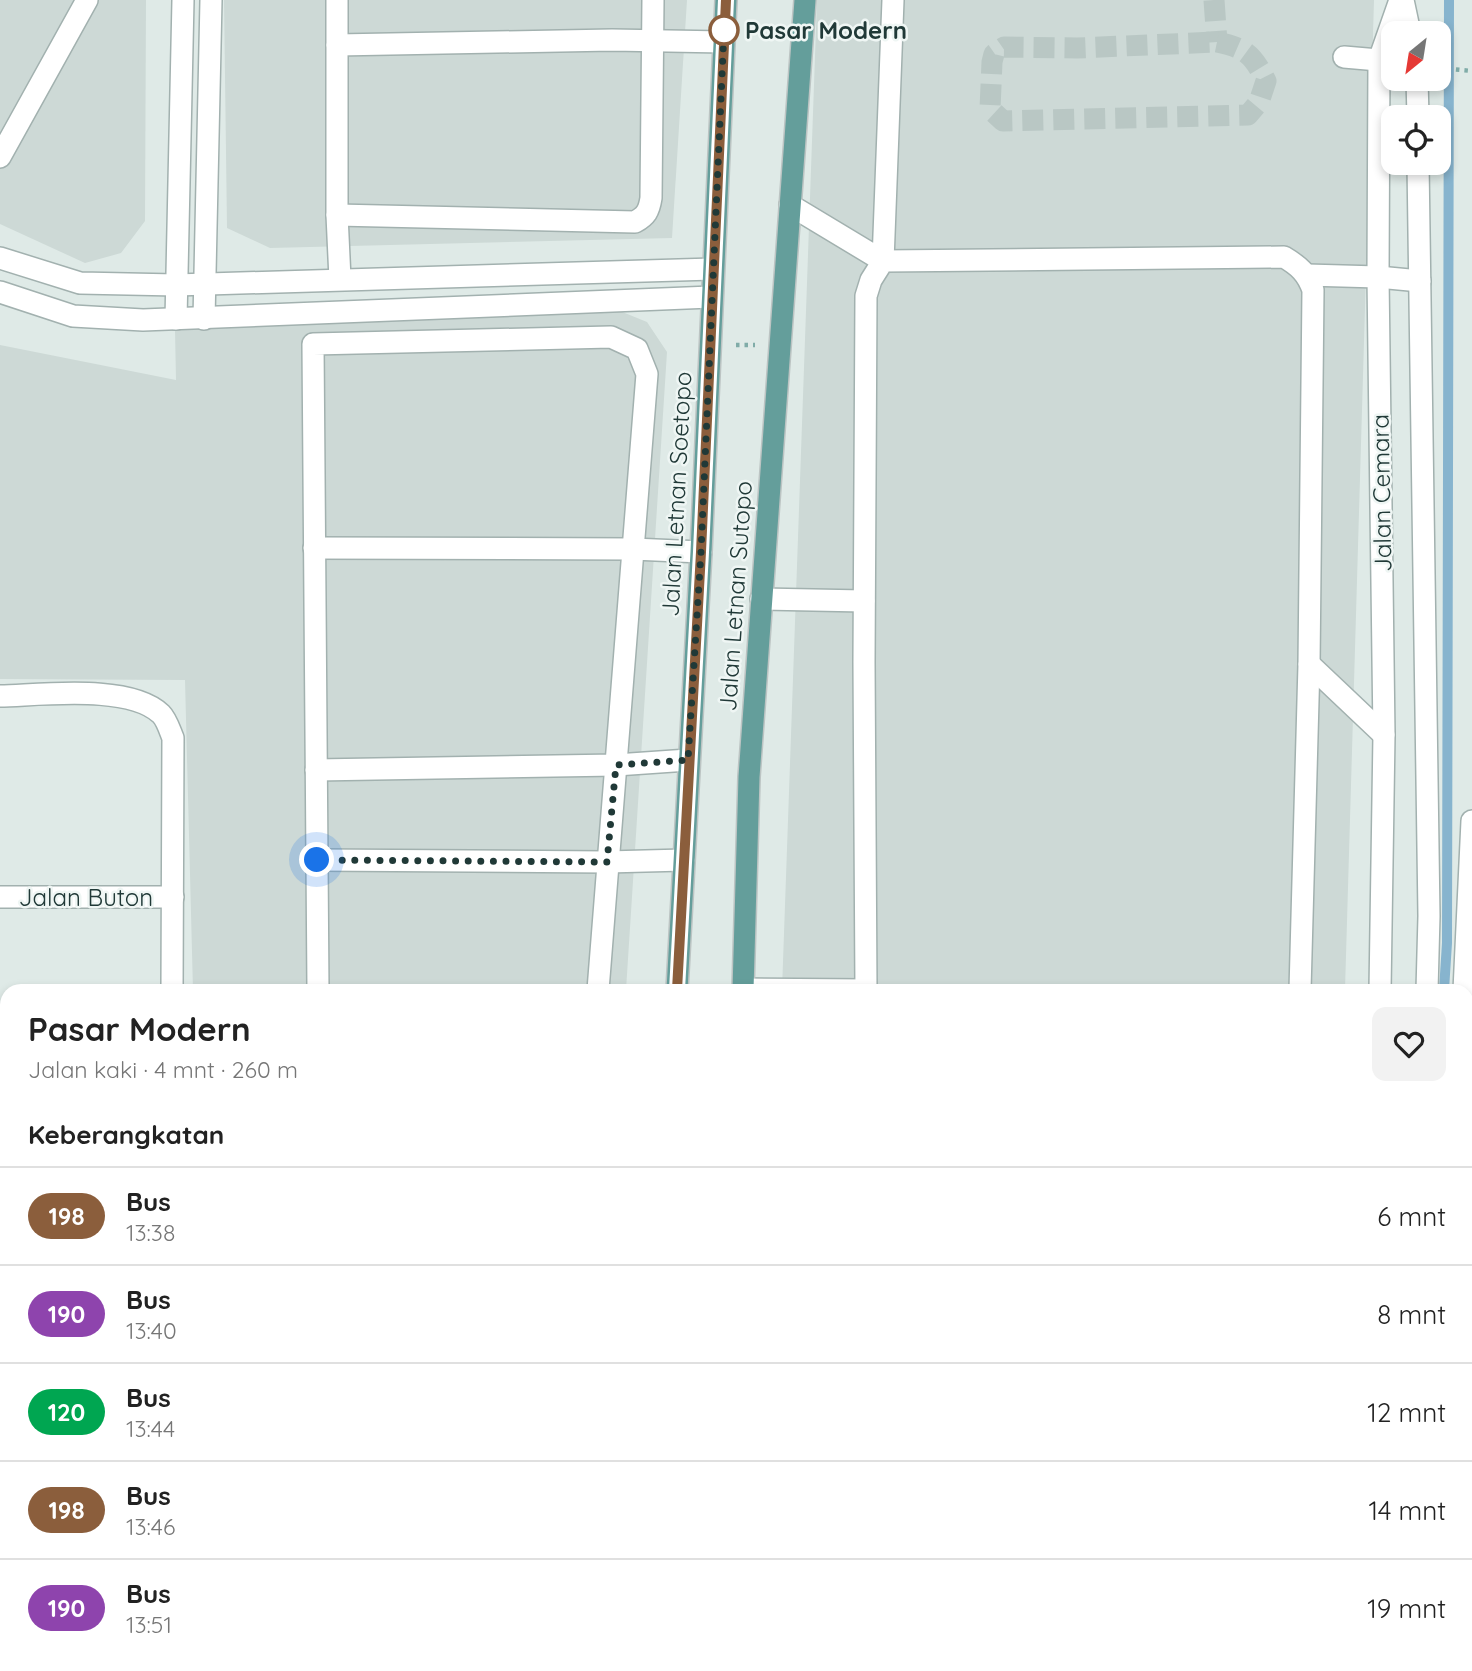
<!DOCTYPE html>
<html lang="id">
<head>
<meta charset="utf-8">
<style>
	:root { --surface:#fff; --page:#f2f2f2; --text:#222; --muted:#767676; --line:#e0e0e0 }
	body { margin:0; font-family:Quicksand,sans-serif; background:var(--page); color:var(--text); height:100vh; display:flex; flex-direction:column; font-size:26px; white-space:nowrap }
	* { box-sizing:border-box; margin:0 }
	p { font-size:23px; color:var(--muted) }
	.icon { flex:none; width:38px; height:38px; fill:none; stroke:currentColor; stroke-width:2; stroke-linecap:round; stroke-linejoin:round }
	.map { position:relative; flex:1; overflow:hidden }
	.sheet { position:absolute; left:0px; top:984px; width:1474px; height:688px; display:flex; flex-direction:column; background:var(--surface); border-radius:21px 21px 0 0; box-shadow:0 4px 10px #0003 }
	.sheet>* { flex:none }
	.badge { padding:0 14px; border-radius:23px; font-size:24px; line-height:46px }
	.needle { width:46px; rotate:210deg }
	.fabs { position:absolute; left:1381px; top:21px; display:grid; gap:14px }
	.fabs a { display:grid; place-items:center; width:70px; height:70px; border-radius:14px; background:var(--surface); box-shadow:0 4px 10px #0003; font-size:35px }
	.you { position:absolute; width:35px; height:35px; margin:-18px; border:5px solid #fff; border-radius:50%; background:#1a73e8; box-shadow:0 0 0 10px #1a73e833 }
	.map>.badge { position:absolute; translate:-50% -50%; box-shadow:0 0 0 4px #fff }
	h2 { padding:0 28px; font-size:26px; line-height:63px }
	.round { display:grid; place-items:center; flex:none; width:74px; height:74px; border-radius:14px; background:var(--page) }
	.headline { display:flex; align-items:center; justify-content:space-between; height:119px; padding:0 28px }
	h1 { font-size:33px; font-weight:700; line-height:52px }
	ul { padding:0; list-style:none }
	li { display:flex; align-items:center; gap:21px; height:98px; padding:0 28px; border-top:2px solid var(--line) }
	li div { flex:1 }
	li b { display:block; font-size:26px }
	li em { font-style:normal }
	li .badge { min-width:77px; font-weight:700; text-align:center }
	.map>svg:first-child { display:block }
</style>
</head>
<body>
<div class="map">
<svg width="1472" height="1671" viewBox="0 0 1472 1671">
	<rect width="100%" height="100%" fill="#dfeae7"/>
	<g fill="#cdd9d6">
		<path d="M0,0H146L145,221L121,253L85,263L0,224Z"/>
		<path d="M224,0H687L672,238L270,248L227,228Z"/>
		<path d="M817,0H1374L1345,990H782Z"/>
		<path d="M615,309L647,322L667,352L626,990H193L185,680L0,679V345L176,380L175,330Z"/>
		<path d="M1457,892H1472V1152L1466,1151V990H1455Z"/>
		<path d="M1466,1245H1472V1671H788V1664H1466Z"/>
		<rect x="494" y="1664" width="111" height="7"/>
	</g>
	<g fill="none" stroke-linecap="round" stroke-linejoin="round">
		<g stroke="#87b4ce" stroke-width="10">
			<path d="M1444,990L1447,943L1449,0"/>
			<path d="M1439,1664V1671"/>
		</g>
		<g stroke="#b9c7c4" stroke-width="21" stroke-dasharray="21 10" stroke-linecap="butt">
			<path d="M1214,0L1217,42"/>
			<path d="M1217,42C1246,48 1253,55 1266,81L1259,102L1248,115L1003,121L990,109L992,62L994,54L1004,47L1077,48Z"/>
		</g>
		<g stroke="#a2b1af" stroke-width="24">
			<g id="minor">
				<path d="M337,0V215L340,279"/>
				<path d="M1403,0L1410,33"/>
				<path d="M337,45L612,40L724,42"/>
				<path d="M1344,57L1390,61"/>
				<path d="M1417,79L1418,117"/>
				<path d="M0,157L87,0"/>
				<path d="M1418,163L1429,916L1427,990"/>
				<path d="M790,205L883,261L893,0"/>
				<path d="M337,215L635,222C646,216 649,211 651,198L653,0"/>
				<path d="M0,258L80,283L176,285L713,269"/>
				<path d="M1307,275L1378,277L1420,281"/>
				<path d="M0,292L73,316L143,320L711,297"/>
				<path d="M176,319L183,0"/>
				<path d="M204,319L211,0"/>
				<path d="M314,548L633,549L701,552"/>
				<path d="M761,599L864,601"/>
				<path d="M1309,664L1384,735"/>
				<path d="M0,696C42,695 130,684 161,714C167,720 170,731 173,738L172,990"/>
				<path d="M316,770L616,765L688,760"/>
				<path d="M317,860L607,862L684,860"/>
				<path d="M0,897H173"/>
				<path d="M743,989L866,990"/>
				<path d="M318,990L313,344L611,337L637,349L647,374L598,990"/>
				<path d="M866,990L864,662L866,296L871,280L883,261L1284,257C1299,266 1307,273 1313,290L1309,664L1300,990"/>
				<path d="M1380,990L1384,735L1378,277L1379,60L1400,0"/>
				<path d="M1464,990L1472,821"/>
				<path d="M1466,1034H1472"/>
				<path d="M0,1110H7"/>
				<path d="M1466,1140L1472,1142"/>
				<path d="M0,1290H7"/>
				<path d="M171,1664V1671"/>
				<path d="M397,1664V1671"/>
				<path d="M576,1664V1671"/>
				<path d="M1217,1664L1223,1671"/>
				<path d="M1382,1664V1671"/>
				<path d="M1269,1671L1282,1664"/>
				<path d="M1415,1671V1664"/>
			</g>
		</g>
		<g stroke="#bcc4c3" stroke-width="24">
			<g id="major">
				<path d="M677,990L701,552L726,0"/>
				<path d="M743,990L749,777L805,0"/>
				<path d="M1466,1165H1472"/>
				<path d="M1466,1214H1472"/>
				<path d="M658,1664V1671"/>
				<path d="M731,1671V1664"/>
			</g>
		</g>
		<g stroke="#80aca8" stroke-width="4.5" stroke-dasharray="3.5 5" stroke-linecap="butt">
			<path d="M1439,68L1472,71"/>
			<path d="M736,345H755"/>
		</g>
		<use href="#minor" stroke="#fff" stroke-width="21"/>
		<use href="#major" stroke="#649e9b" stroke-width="21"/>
	</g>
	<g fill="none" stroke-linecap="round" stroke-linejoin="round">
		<g stroke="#fff" stroke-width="16">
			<path id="line" d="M677,990L701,552L726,0"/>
		</g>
		<use href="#line" stroke="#8b5e3c" stroke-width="10"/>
		<path stroke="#203937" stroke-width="7" stroke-dasharray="0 12.6" d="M317,860L607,862L616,765L688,760L701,552L724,30"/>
	</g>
	<circle fill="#fff" stroke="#8b5e3c" stroke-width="3.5" cx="724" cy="30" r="14"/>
	<g text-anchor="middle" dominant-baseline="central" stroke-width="5" stroke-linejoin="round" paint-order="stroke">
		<g font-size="24" font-weight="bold" fill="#203937" stroke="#eff6f4" text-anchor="start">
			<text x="745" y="30">Pasar Modern</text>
		</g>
		<g font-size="24" fill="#203937" stroke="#eff6f4">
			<text transform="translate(1381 493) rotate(-91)">Jalan Cemara</text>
			<text transform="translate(676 494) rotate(-87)">Jalan Letnan Soetopo</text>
			<text transform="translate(735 596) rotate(-86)">Jalan Letnan Sutopo</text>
			<text x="86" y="897">Jalan Buton</text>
		</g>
	</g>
</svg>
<div class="fabs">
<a><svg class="needle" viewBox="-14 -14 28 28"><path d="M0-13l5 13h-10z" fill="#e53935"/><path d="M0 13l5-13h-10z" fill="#767676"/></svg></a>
<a><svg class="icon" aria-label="locate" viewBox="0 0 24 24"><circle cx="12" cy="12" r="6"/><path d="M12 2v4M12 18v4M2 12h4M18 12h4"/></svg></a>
</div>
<div class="you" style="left:317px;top:860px"></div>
<section class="sheet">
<div class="headline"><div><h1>Pasar Modern</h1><p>Jalan kaki · 4 mnt · 260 m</p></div><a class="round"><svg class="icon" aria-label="heart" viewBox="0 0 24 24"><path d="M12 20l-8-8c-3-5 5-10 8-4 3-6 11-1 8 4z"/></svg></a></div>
<h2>Keberangkatan</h2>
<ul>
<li><span class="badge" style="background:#8b5e3c;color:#fff">198</span><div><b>Bus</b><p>13:38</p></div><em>6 mnt</em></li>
<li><span class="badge" style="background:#8e44ad;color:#fff">190</span><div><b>Bus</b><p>13:40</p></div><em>8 mnt</em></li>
<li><span class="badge" style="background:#00a651;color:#fff">120</span><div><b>Bus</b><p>13:44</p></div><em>12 mnt</em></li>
<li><span class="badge" style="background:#8b5e3c;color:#fff">198</span><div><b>Bus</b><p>13:46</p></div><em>14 mnt</em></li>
<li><span class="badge" style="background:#8e44ad;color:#fff">190</span><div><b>Bus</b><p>13:51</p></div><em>19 mnt</em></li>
</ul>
</section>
</div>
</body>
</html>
